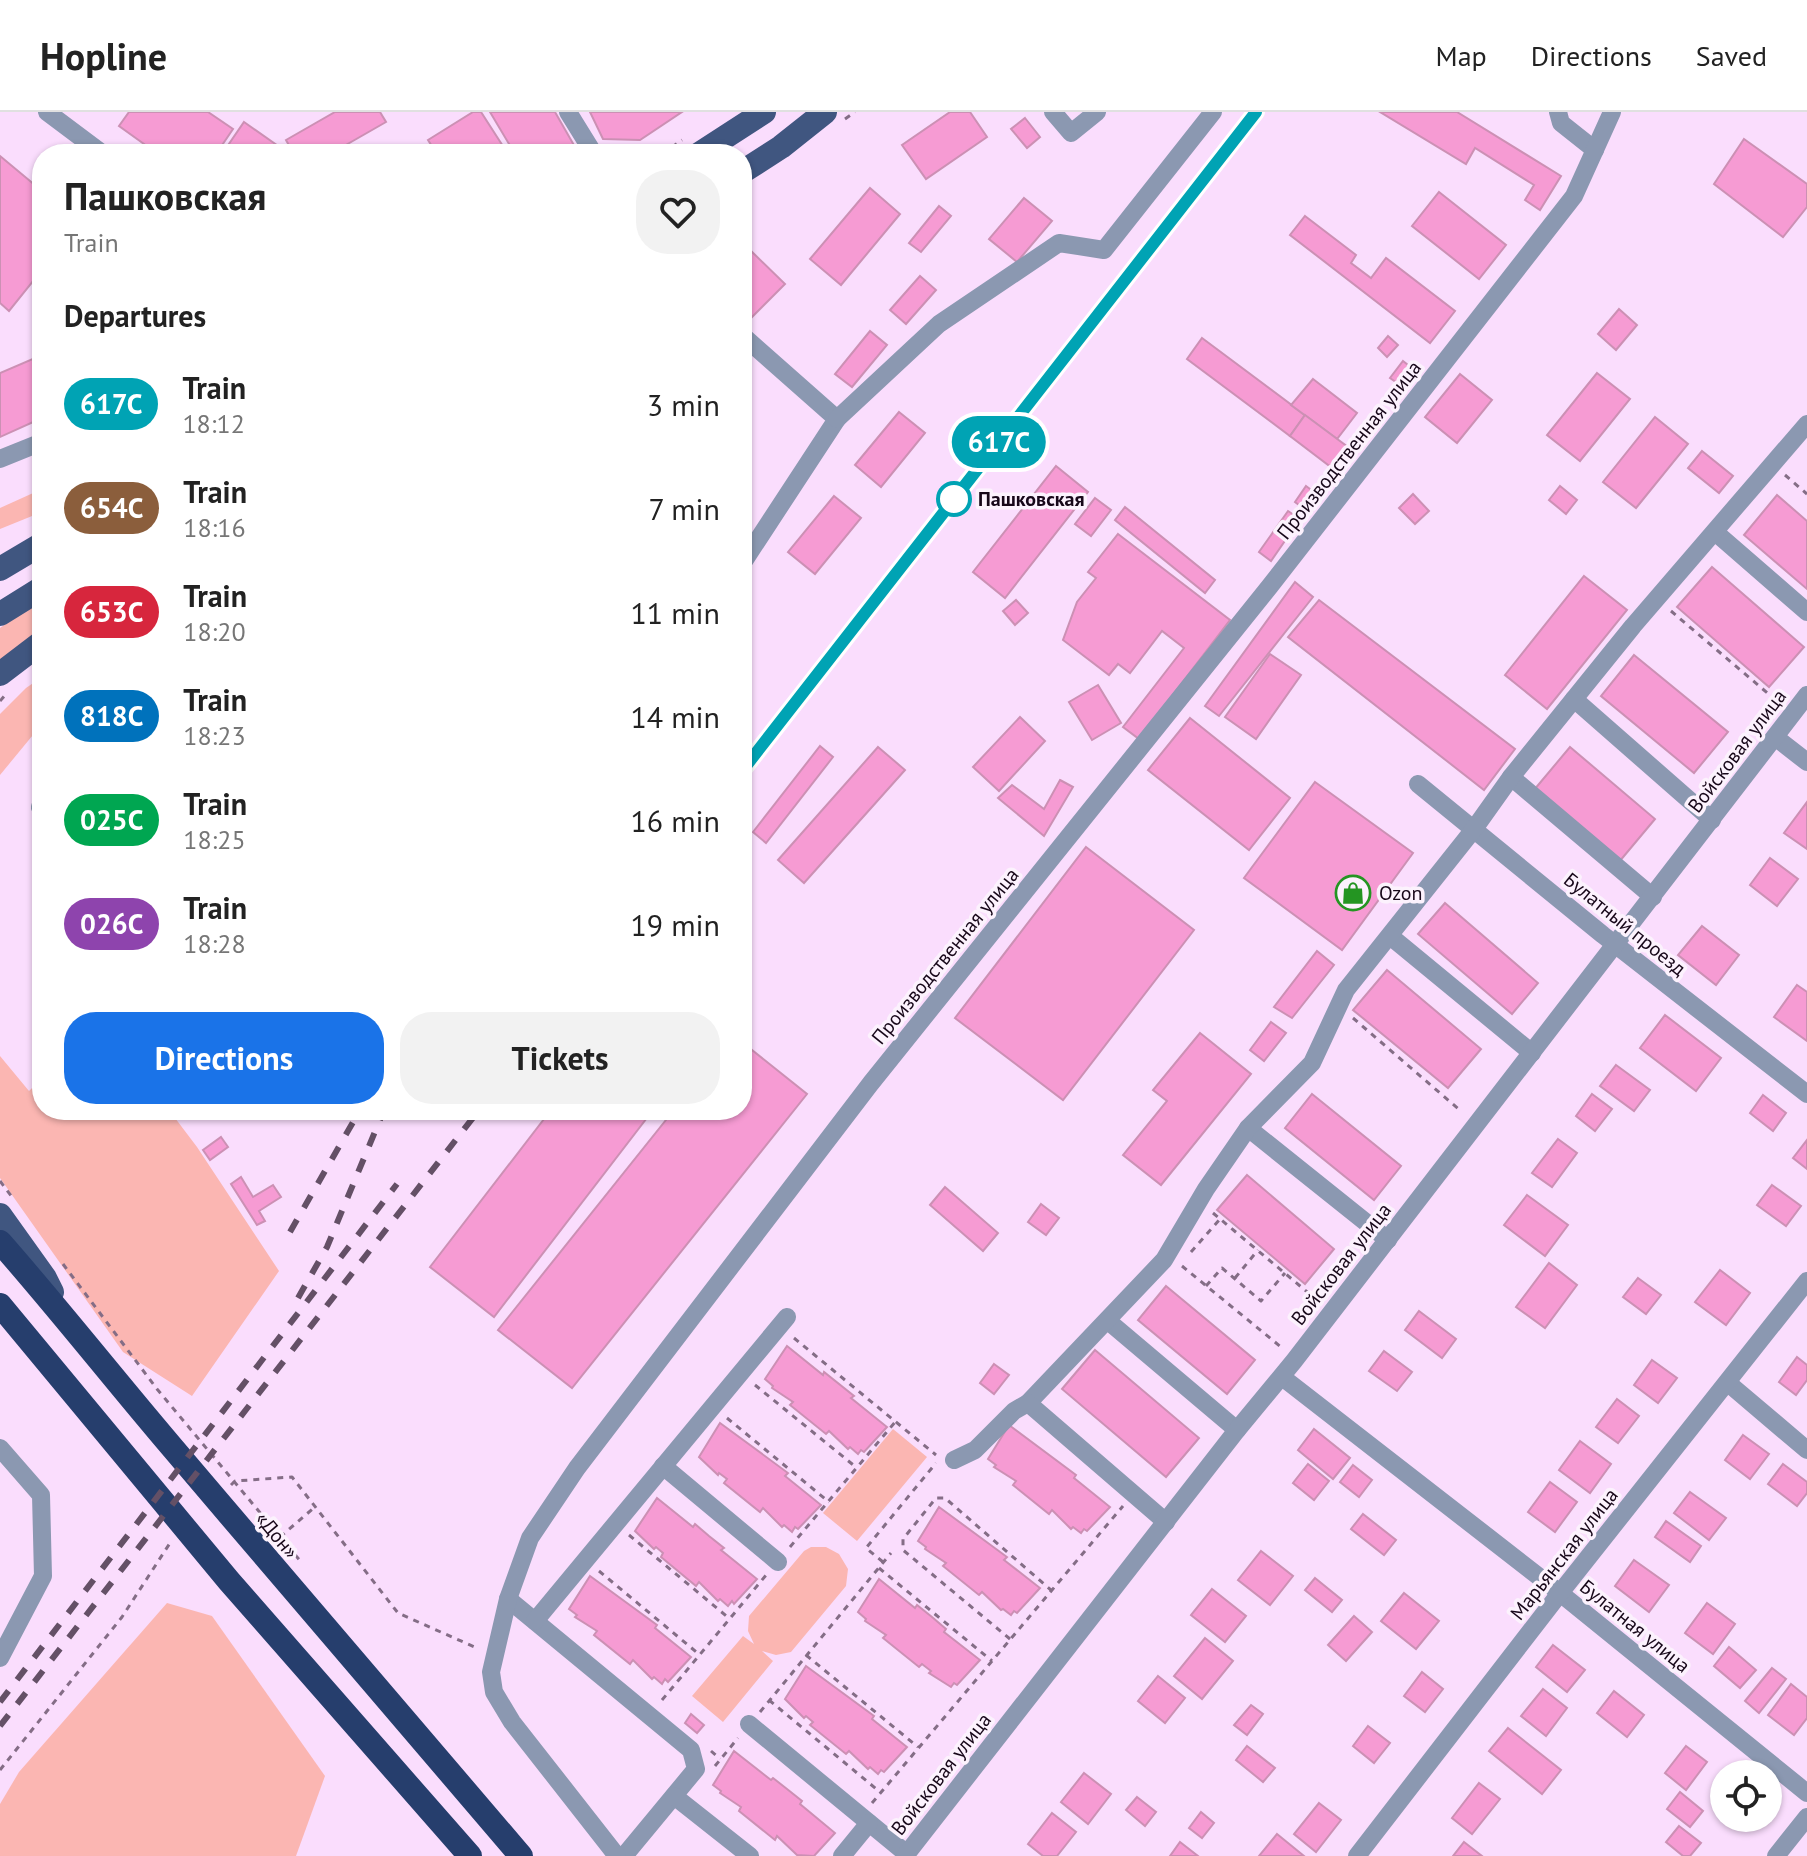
<!DOCTYPE html>
<html lang="en">
<head>
<meta charset="utf-8">
<style>
	:root { --surface:#fff; --page:#f2f2f2; --text:#222; --muted:#767676; --line:#e0e0e0; --accent:#1a73e8 }
	body { margin:0; font-family:"PT Sans",sans-serif; background:var(--page); color:var(--text); height:100vh; display:flex; flex-direction:column; font-size:30px; white-space:nowrap }
	* { box-sizing:border-box; margin:0 }
	p { font-size:26px; color:var(--muted) }
	.icon { flex:none; width:44px; height:44px; fill:none; stroke:currentColor; stroke-width:2; stroke-linecap:round; stroke-linejoin:round }
	.map { position:relative; flex:1; overflow:hidden }
	.panel { position:absolute; left:32px; top:32px; width:720px; height:976px; display:flex; flex-direction:column; background:var(--surface); border-radius:32px; box-shadow:0 2px 6px #0004 }
	.panel>* { flex:none }
	.badge { padding:0 16px; border-radius:26px; font-size:28px; line-height:52px }
	.buttons { position:absolute; left:1710px; top:1648px; display:grid; gap:16px }
	.buttons a { display:grid; place-items:center; width:72px; height:72px; border-radius:50%; background:var(--surface); box-shadow:0 2px 6px #0004; font-size:40px }
	.map>.badge { position:absolute; translate:-50% -50%; box-shadow:0 0 0 4px #fff }
	h2 { padding:0 32px; font-size:30px; line-height:72px }
	.round { display:grid; place-items:center; flex:none; width:84px; height:84px; border-radius:32px; background:var(--page) }
	.headline { display:flex; align-items:center; justify-content:space-between; height:136px; padding:0 32px }
	h1 { font-size:38px; font-weight:700; line-height:60px }
	.action { display:flex; gap:16px; margin-top:auto; padding:16px 32px }
	.action a { flex:1; height:92px; border-radius:32px; background:var(--accent); color:#fff; font-size:32px; font-weight:700; line-height:92px; text-align:center }
	.action a+a { background:var(--page); color:var(--text) }
	ul { padding:0; list-style:none }
	li { display:flex; align-items:center; gap:24px; height:104px; padding:0 32px }
	li div { flex:1 }
	li b { display:block; font-size:30px }
	li em { font-style:normal }
	li .badge { min-width:88px; font-weight:700; text-align:center }
	header { display:flex; align-items:center; gap:48px; box-sizing:border-box; height:112px; padding:0 40px; background:var(--surface); border-bottom:2px solid var(--line) }
	header strong { font-size:38px }
	nav { display:flex; gap:44px; margin-inline-start:auto; font-size:28px }
	.map>svg:first-child { display:block }
</style>
</head>
<body>
<header>
<strong>Hopline</strong>
<nav><a>Map</a><a>Directions</a><a>Saved</a></nav>
</header>
<div class="map">
<svg width="1807" height="1744" viewBox="0 0 1807 1744">
	<rect width="100%" height="100%" fill="#faddfd"/>
	<g fill="#fbb6b2">
		<path d="M42,377V400L0,417V396Z"/>
		<path d="M42,486V520L0,552V516Z"/>
		<path d="M42,565V612L0,663V602L26,576Z"/>
		<path d="M0,944L29,979L42,966V998H169L197,1035L279,1159L192,1284L123,1240L0,1066Z"/>
		<path d="M893,1317L927,1345L857,1429L823,1401Z"/>
		<path d="M811,1435H826L839,1442L848,1457L846,1474L791,1540L776,1543L762,1539L773,1549L723,1610L692,1584L743,1524L754,1532L748,1519L749,1504L804,1439Z"/>
		<path d="M167,1491L212,1504L325,1664L296,1744H0V1692L19,1660Z"/>
	</g>
	<g fill="#f69bd3" stroke="#cc90b4" stroke-width="2">
		<path d="M129,0H208L233,17L216,42H158L119,14Z"/>
		<path d="M335,0H380L386,10L330,42H294L286,28Z"/>
		<path d="M473,0H481L508,42H437L428,28Z"/>
		<path d="M490,0H555L579,42H515Z"/>
		<path d="M590,0H682L640,28L603,27Z"/>
		<path d="M950,0H970L987,25L926,67L902,33Z"/>
		<path d="M1380,0H1457L1561,64L1540,98L1525,88L1534,73L1475,36L1466,52Z"/>
		<path d="M1025,6L1040,25L1027,36L1011,17Z"/>
		<path d="M244,10L281,36L277,42H222Z"/>
		<path d="M1744,27L1807,72V95L1783,125L1714,72Z"/>
		<path d="M0,44L42,79V158L9,199L0,191Z"/>
		<path d="M870,76L900,102L841,173L810,147Z"/>
		<path d="M1439,80L1506,133L1479,167L1412,114Z"/>
		<path d="M1024,86L1052,109L1017,150L989,127Z"/>
		<path d="M939,94L951,104L921,140L909,131Z"/>
		<path d="M1305,104L1356,143L1351,151L1371,166L1386,146L1455,199L1430,231L1290,123Z"/>
		<path d="M748,136L785,172L744,213L742,211V142Z"/>
		<path d="M920,164L936,178L906,212L890,198Z"/>
		<path d="M1619,197L1637,213L1616,238L1598,222Z"/>
		<path d="M870,219L887,233L852,275L835,262Z"/>
		<path d="M1388,224L1398,233L1387,245L1378,236Z"/>
		<path d="M1202,226L1305,303L1290,324L1187,247Z"/>
		<path d="M42,243V306L0,325V261Z"/>
		<path d="M1403,249L1413,257L1400,273L1390,266Z"/>
		<path d="M1597,261L1630,287L1580,349L1547,323Z"/>
		<path d="M1460,262L1492,288L1457,331L1425,305Z"/>
		<path d="M1313,267L1357,301L1337,327L1291,293Z"/>
		<path d="M899,300L925,321L881,375L855,353Z"/>
		<path d="M1305,303L1356,341L1340,362L1290,324Z"/>
		<path d="M1655,305L1688,332L1636,396L1603,370Z"/>
		<path d="M1702,339L1733,364L1719,381L1688,356Z"/>
		<path d="M1056,354L1088,380L1005,486L973,460Z"/>
		<path d="M1306,374L1318,383L1307,399L1295,390Z"/>
		<path d="M1560,374L1577,388L1566,402L1549,388Z"/>
		<path d="M1413,382L1429,399L1415,412L1399,396Z"/>
		<path d="M1777,383L1807,409V477L1744,423Z"/>
		<path d="M834,384L861,406L815,462L788,440Z"/>
		<path d="M1095,386L1111,398L1091,424L1075,412Z"/>
		<path d="M1125,395L1215,468L1205,481L1115,408Z"/>
		<path d="M1288,399L1300,407L1271,449L1259,440Z"/>
		<path d="M1118,422L1230,508L1139,627L1123,615L1184,536L1162,519L1130,561L1118,552L1109,563L1063,528L1077,490L1096,466L1088,460Z"/>
		<path d="M1712,455L1804,535L1769,575L1677,495Z"/>
		<path d="M1584,464L1627,498L1547,597L1505,563Z"/>
		<path d="M1295,470L1313,485L1219,604L1205,594Z"/>
		<path d="M1016,488L1028,501L1015,513L1003,499Z"/>
		<path d="M1319,488L1515,637L1484,678L1288,525Z"/>
		<path d="M1270,542L1301,563L1256,627L1225,605Z"/>
		<path d="M1634,543L1728,620L1694,661L1601,584Z"/>
		<path d="M1098,573L1121,611L1092,628L1069,590Z"/>
		<path d="M1020,605L1045,629L999,679L973,655Z"/>
		<path d="M1190,606L1290,686L1249,738L1148,658Z"/>
		<path d="M820,634L833,645L766,731L753,720Z"/>
		<path d="M878,635L905,658L804,771L778,748Z"/>
		<path d="M1570,635L1655,707L1619,750L1534,678Z"/>
		<path d="M1060,668L1073,675L1044,724L998,686L1012,673L1044,697Z"/>
		<path d="M1315,670L1413,741L1342,838L1244,766Z"/>
		<path d="M1807,690V737L1784,721Z"/>
		<path d="M1086,735L1194,818L1063,988L955,906Z"/>
		<path d="M1770,746L1798,767L1777,794L1750,773Z"/>
		<path d="M1445,791L1538,871L1512,902L1418,822Z"/>
		<path d="M1702,814L1739,843L1716,873L1678,843Z"/>
		<path d="M1317,839L1334,853L1292,906L1274,895Z"/>
		<path d="M1387,858L1481,937L1448,976L1353,898Z"/>
		<path d="M1797,873L1807,880V929L1774,905Z"/>
		<path d="M1665,903L1721,946L1696,979L1640,936Z"/>
		<path d="M1271,910L1286,921L1264,949L1250,938Z"/>
		<path d="M1200,921L1251,962L1161,1073L1123,1043L1167,989L1153,978Z"/>
		<path d="M742,930L807,982L572,1276L498,1218L674,998H742Z"/>
		<path d="M1616,953L1650,978L1634,999L1600,974Z"/>
		<path d="M1312,982L1401,1054L1374,1088L1285,1016Z"/>
		<path d="M1592,982L1612,997L1595,1019L1576,1004Z"/>
		<path d="M1763,983L1786,1001L1773,1019L1750,1001Z"/>
		<path d="M551,998H653L494,1205L430,1155Z"/>
		<path d="M221,1025L228,1035L210,1048L203,1038Z"/>
		<path d="M1558,1027L1577,1041L1552,1075L1532,1061Z"/>
		<path d="M1807,1028V1057L1793,1046Z"/>
		<path d="M1247,1063L1334,1137L1305,1172L1217,1098Z"/>
		<path d="M241,1065L253,1085L273,1073L281,1085L259,1099L265,1109L257,1113L231,1072Z"/>
		<path d="M1772,1073L1801,1094L1786,1114L1757,1093Z"/>
		<path d="M945,1075L998,1121L983,1139L930,1093Z"/>
		<path d="M1527,1083L1568,1113L1545,1144L1504,1113Z"/>
		<path d="M1041,1092L1059,1106L1046,1123L1028,1110Z"/>
		<path d="M1549,1151L1577,1173L1545,1216L1516,1195Z"/>
		<path d="M1720,1158L1750,1181L1726,1213L1695,1190Z"/>
		<path d="M1638,1166L1661,1183L1646,1202L1623,1185Z"/>
		<path d="M1166,1174L1255,1248L1227,1282L1138,1208Z"/>
		<path d="M1419,1199L1456,1227L1442,1246L1405,1218Z"/>
		<path d="M787,1234L823,1263L824,1260L854,1284L851,1286L887,1315L864,1340L861,1338L858,1342L850,1335L848,1337L829,1319L826,1322L790,1293L793,1290L772,1276L773,1274L765,1267Z"/>
		<path d="M1095,1238L1199,1326L1166,1365L1062,1277Z"/>
		<path d="M1384,1239L1412,1260L1397,1279L1369,1259Z"/>
		<path d="M1797,1245L1807,1253V1268L1796,1283L1779,1270Z"/>
		<path d="M1652,1248L1677,1266L1658,1291L1634,1273Z"/>
		<path d="M994,1252L1009,1263L994,1282L980,1271Z"/>
		<path d="M1617,1287L1639,1304L1618,1331L1596,1315Z"/>
		<path d="M720,1311L788,1361L785,1364L821,1393L798,1417L795,1415L792,1420L784,1413L782,1415L763,1396L760,1400L724,1371L727,1367L719,1361L718,1363L699,1345Z"/>
		<path d="M1009,1313L1076,1363L1074,1366L1110,1395L1087,1419L1084,1417L1081,1421L1073,1415L1071,1417L1052,1398L1049,1402L1013,1373L1016,1369L994,1355L996,1353L988,1347Z"/>
		<path d="M1314,1317L1350,1346L1333,1367L1298,1338Z"/>
		<path d="M1743,1323L1769,1342L1750,1367L1725,1348Z"/>
		<path d="M1580,1329L1611,1352L1590,1381L1559,1358Z"/>
		<path d="M1308,1352L1329,1369L1314,1388L1293,1371Z"/>
		<path d="M1783,1352L1807,1370V1381L1797,1394L1768,1372Z"/>
		<path d="M1353,1353L1372,1368L1359,1385L1340,1370Z"/>
		<path d="M1550,1370L1577,1390L1555,1420L1528,1400Z"/>
		<path d="M1690,1380L1726,1406L1709,1428L1674,1401Z"/>
		<path d="M657,1386L693,1415L695,1412L709,1424L724,1436L721,1438L757,1467L734,1492L732,1489L728,1494L720,1487L718,1489L699,1470L696,1474L661,1445L663,1441L656,1435L654,1437L635,1419Z"/>
		<path d="M939,1395L1007,1445L1004,1448L1040,1476L1017,1501L1014,1499L1011,1503L1003,1497L1001,1498L982,1480L979,1483L943,1454L946,1451L925,1437L926,1435L918,1429Z"/>
		<path d="M1363,1402L1396,1428L1384,1443L1351,1417Z"/>
		<path d="M1666,1409L1701,1434L1690,1450L1655,1425Z"/>
		<path d="M1261,1439L1293,1464L1270,1493L1238,1468Z"/>
		<path d="M1634,1448L1669,1473L1649,1500L1615,1474Z"/>
		<path d="M590,1464L657,1513L655,1516L691,1545L668,1570L665,1567L662,1572L654,1565L652,1567L633,1548L630,1552L594,1523L597,1519L575,1505L577,1503L569,1497Z"/>
		<path d="M1315,1466L1342,1488L1332,1500L1305,1478Z"/>
		<path d="M879,1467L915,1496L917,1493L932,1505L946,1517L944,1520L980,1548L957,1573L954,1571L951,1575L929,1561L931,1559L922,1552L919,1555L883,1526L886,1523L865,1509L866,1507L858,1500Z"/>
		<path d="M1212,1477L1246,1504L1225,1530L1191,1503Z"/>
		<path d="M1404,1481L1439,1509L1416,1537L1381,1509Z"/>
		<path d="M1707,1491L1735,1512L1713,1542L1685,1521Z"/>
		<path d="M1354,1504L1372,1520L1346,1549L1328,1533Z"/>
		<path d="M1205,1526L1233,1549L1202,1587L1174,1564Z"/>
		<path d="M1553,1533L1585,1558L1567,1580L1536,1555Z"/>
		<path d="M1729,1535L1756,1558L1740,1576L1714,1554Z"/>
		<path d="M806,1554L874,1604L872,1607L907,1635L884,1660L881,1658L878,1662L870,1655L868,1657L849,1639L846,1642L810,1613L813,1610L806,1604L804,1606L785,1587Z"/>
		<path d="M1772,1556L1786,1567L1759,1601L1745,1589Z"/>
		<path d="M1422,1560L1443,1577L1425,1600L1404,1584Z"/>
		<path d="M1158,1564L1185,1586L1165,1611L1138,1589Z"/>
		<path d="M1791,1572L1807,1585V1606L1794,1623L1768,1603Z"/>
		<path d="M1543,1577L1567,1596L1546,1624L1521,1604Z"/>
		<path d="M1614,1579L1644,1603L1627,1625L1597,1601Z"/>
		<path d="M1251,1593L1263,1602L1247,1623L1234,1613Z"/>
		<path d="M691,1602L704,1613L697,1621L685,1611Z"/>
		<path d="M1368,1614L1390,1631L1374,1651L1353,1634Z"/>
		<path d="M1508,1616L1561,1658L1542,1682L1489,1639Z"/>
		<path d="M1247,1634L1275,1656L1263,1670L1236,1648Z"/>
		<path d="M1686,1634L1707,1650L1686,1678L1665,1661Z"/>
		<path d="M734,1639L771,1668L773,1666L787,1677L802,1689L800,1692L835,1721L814,1744L797,1743L777,1724L775,1728L739,1699L741,1695L720,1681L721,1679L713,1673Z"/>
		<path d="M1084,1661L1111,1682L1088,1712L1061,1690Z"/>
		<path d="M1479,1671L1500,1687L1472,1722L1452,1706Z"/>
		<path d="M1680,1680L1703,1699L1690,1715L1667,1697Z"/>
		<path d="M1137,1685L1156,1700L1145,1714L1126,1698Z"/>
		<path d="M1319,1691L1341,1708L1316,1740L1294,1722Z"/>
		<path d="M1201,1700L1214,1711L1202,1726L1189,1716Z"/>
		<path d="M1052,1701L1076,1720L1057,1744H1043L1028,1732Z"/>
		<path d="M1679,1714L1701,1731L1690,1744H1683L1666,1730Z"/>
		<path d="M1277,1722L1304,1744H1259Z"/>
		<path d="M1180,1730L1198,1744H1170Z"/>
		<path d="M1464,1730L1482,1744H1453Z"/>
	</g>
	<g fill="none" stroke-linecap="round" stroke-linejoin="round">
		<g stroke="#846d86" stroke-width="3" stroke-dasharray="6 6" stroke-linecap="butt">
			<path d="M845,7L855,0"/>
			<path d="M662,42L682,28"/>
			<path d="M1785,363L1807,382"/>
			<path d="M1671,499L1778,590"/>
			<path d="M0,589L6,582"/>
			<path d="M1353,906L1462,1000"/>
			<path d="M0,1069L12,1085"/>
			<path d="M1213,1101L1318,1189"/>
			<path d="M1191,1140L1220,1107"/>
			<path d="M63,1152L157,1277L302,1451"/>
			<path d="M1182,1154L1281,1235"/>
			<path d="M1235,1166L1258,1138"/>
			<path d="M1206,1174L1222,1156L1261,1189L1285,1161"/>
			<path d="M794,1226L936,1343"/>
			<path d="M755,1273L857,1356"/>
			<path d="M727,1306L829,1390"/>
			<path d="M231,1373L235,1369L292,1365L398,1501L479,1537"/>
			<path d="M629,1423L730,1507"/>
			<path d="M280,1425L316,1394"/>
			<path d="M790,1435L896,1309"/>
			<path d="M883,1450L866,1436L936,1351"/>
			<path d="M879,1456L992,1549"/>
			<path d="M599,1459L700,1543"/>
			<path d="M1010,1527L903,1438V1427L936,1386H945L1051,1478"/>
			<path d="M806,1543L918,1635"/>
			<path d="M662,1588L767,1462"/>
			<path d="M769,1588L880,1680"/>
			<path d="M760,1600L891,1441"/>
			<path d="M711,1639L720,1647"/>
			<path d="M715,1654L738,1626"/>
			<path d="M0,1658L122,1505L170,1431"/>
			<path d="M872,1691L1123,1394"/>
		</g>
		<g stroke="#8b98b1" stroke-width="18">
			<path d="M47,0L103,42"/>
			<path d="M568,0L594,42"/>
			<path d="M1053,0L1071,21L1097,0"/>
			<path d="M1558,0L1561,11L1595,38"/>
			<path d="M742,223L837,307L742,452"/>
			<path d="M837,307L939,212L1059,131L1104,138L1213,0"/>
			<path d="M0,347L42,330"/>
			<path d="M1715,420L1807,500"/>
			<path d="M1574,587L1633,514L1807,312"/>
			<path d="M1775,625L1807,650"/>
			<path d="M1511,665L1653,785"/>
			<path d="M1418,672L1603,823L1807,982"/>
			<path d="M42,690L40,695L42,697"/>
			<path d="M1390,824L1532,941"/>
			<path d="M1248,1016L1388,1128"/>
			<path d="M1108,1209L1237,1318"/>
			<path d="M1282,1265L1560,1481L1807,1681"/>
			<path d="M1728,1271L1807,1338"/>
			<path d="M1028,1291L1164,1148L1206,1077L1248,1016L1312,951L1346,878L1474,717L1511,665L1574,587L1712,708"/>
			<path d="M0,1336L41,1383L43,1464L0,1546"/>
			<path d="M954,1348L975,1338L1014,1299L1028,1291L1166,1410"/>
			<path d="M663,1354L778,1450"/>
			<path d="M508,1487L691,1638L696,1657L624,1744"/>
			<path d="M535,1509L787,1205"/>
			<path d="M749,1612L907,1742"/>
			<path d="M674,1684L750,1744"/>
			<path d="M617,1744L512,1610L494,1580L491,1560L508,1487L530,1426L577,1356L871,971L1270,474L1574,84L1612,0"/>
			<path d="M842,1744L869,1711"/>
			<path d="M905,1744L1237,1318L1294,1249L1807,583"/>
			<path d="M1357,1744L1560,1481L1807,1169"/>
			<path d="M1776,1744L1807,1705"/>
		</g>
		<g stroke="#405680" stroke-width="24">
			<path d="M699,42L764,0"/>
			<path d="M742,60L781,35L825,0"/>
			<path d="M0,457L42,432"/>
			<path d="M0,502L42,476"/>
			<path d="M0,562L42,530"/>
			<path d="M0,1103L45,1166L52,1180"/>
		</g>
		<g stroke="#263e6d" stroke-width="24">
			<path d="M0,1130C59,1197 113,1266 171,1334C287,1471 404,1607 521,1744"/>
			<path d="M0,1193L229,1469L470,1744"/>
		</g>
		<g stroke="#645066" stroke-width="6" stroke-dasharray="14 14" stroke-linecap="butt">
			<path d="M742,659L1256,0"/>
			<path d="M290,1120L360,998"/>
			<path d="M298,1186L327,1135L384,998"/>
			<path d="M0,1590L397,1072"/>
			<path d="M0,1614L479,998"/>
		</g>
	</g>
	<g fill="none" stroke-linecap="round" stroke-linejoin="round">
		<g stroke="#fff" stroke-width="18">
			<path id="line" d="M742,659L1256,0"/>
		</g>
		<use href="#line" stroke="#00a3b4" stroke-width="12"/>
	</g>
	<defs>
		<g id="shop-ring" transform="scale(1.8)"><circle r="9.5" fill="#fcf2fd" stroke="#249522" stroke-width="1.5"/><path d="M-5-2.5h2.3a2.7 3.5 0 0 1 5.4 0H5L5.5 6h-11ZM-1.5-2.5h3a1.5 2.3 0 0 0-3 0Z" fill="#249522"/></g>
	</defs>
	<g fill-rule="evenodd">
		<use href="#shop-ring" x="1353" y="781"/>
	</g>
	<circle fill="#fff" stroke="#00a3b4" stroke-width="4" cx="954" cy="387" r="16"/>
	<g text-anchor="middle" dominant-baseline="central" stroke-width="7" stroke-linejoin="round" paint-order="stroke">
		<g font-size="20" fill="#170719" stroke="#fcf2fd">
			<text transform="translate(1349 338) rotate(-52)">Производственная улица</text>
			<text transform="translate(1737 639) rotate(-53)">Войсковая улица</text>
			<text transform="translate(1625 812) rotate(39)">Булатный проезд</text>
			<text transform="translate(945 844) rotate(-51)">Производственная улица</text>
			<text transform="translate(1341 1152) rotate(-52)">Войсковая улица</text>
			<text transform="translate(277 1423) rotate(50)">«Дон»</text>
			<text transform="translate(1564 1442) rotate(-52)">Марьянская улица</text>
			<text transform="translate(1635 1514) rotate(39)">Булатная улица</text>
			<text transform="translate(941 1662) rotate(-52)">Войсковая улица</text>
		</g>
		<g font-size="20" font-weight="bold" fill="#170719" stroke="#fcf2fd" text-anchor="start">
			<text x="978" y="387">Пашковская</text>
		</g>
		<g font-size="20" fill="#170719" stroke="#fcf2fd" text-anchor="start">
			<text x="1379" y="781">Ozon</text>
		</g>
	</g>
</svg>
<div class="buttons">
<a><svg class="icon" aria-label="locate" viewBox="0 0 24 24"><circle cx="12" cy="12" r="6"/><path d="M12 2v4M12 18v4M2 12h4M18 12h4"/></svg></a>
</div>
<b class="badge" style="left:999px;top:330px;background:#00a3b4;color:#fff">617C</b>
<section class="panel">
<div class="headline"><div><h1>Пашковская</h1><p>Train</p></div><a class="round"><svg class="icon" aria-label="heart" viewBox="0 0 24 24"><path d="M12 20l-8-8c-3-5 5-10 8-4 3-6 11-1 8 4z"/></svg></a></div>
<h2>Departures</h2>
<ul>
<li><span class="badge" style="background:#00a3b4;color:#fff">617C</span><div><b>Train</b><p>18:12</p></div><em>3 min</em></li>
<li><span class="badge" style="background:#8b5e3c;color:#fff">654С</span><div><b>Train</b><p>18:16</p></div><em>7 min</em></li>
<li><span class="badge" style="background:#d7263d;color:#fff">653С</span><div><b>Train</b><p>18:20</p></div><em>11 min</em></li>
<li><span class="badge" style="background:#0072bc;color:#fff">818С</span><div><b>Train</b><p>18:23</p></div><em>14 min</em></li>
<li><span class="badge" style="background:#00a651;color:#fff">025С</span><div><b>Train</b><p>18:25</p></div><em>16 min</em></li>
<li><span class="badge" style="background:#8e44ad;color:#fff">026С</span><div><b>Train</b><p>18:28</p></div><em>19 min</em></li>
</ul>
<div class="action"><a>Directions</a><a>Tickets</a></div>
</section>
</div>
</body>
</html>
